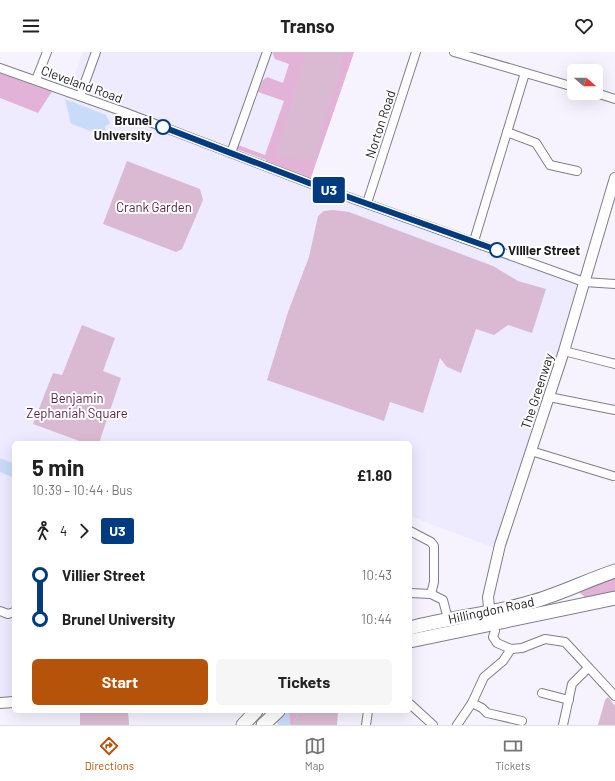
<!DOCTYPE html>
<html lang="en">
<head>
<meta charset="utf-8">
<style>
	:root { --surface:#fff; --page:#f6f6f6; --text:#222; --muted:#767676; --line:#e0e0e0; --accent:#b45309 }
	body { margin:0; font-family:Barlow,sans-serif; background:var(--page); color:var(--text); height:100vh; display:flex; flex-direction:column; font-size:15px; white-space:nowrap }
	* { box-sizing:border-box; margin:0 }
	p { font-size:13px; color:var(--muted) }
	.icon { flex:none; width:22px; height:22px; fill:none; stroke:currentColor; stroke-width:2; stroke-linecap:round; stroke-linejoin:round }
	.map { position:relative; flex:1; overflow:hidden }
	.side { position:absolute; left:12px; top:389px; width:400px; height:272px; display:flex; flex-direction:column; background:var(--surface); border-radius:6px; box-shadow:0 4px 16px #0002 }
	.side>* { flex:none }
	.badge { padding:0 8px; border-radius:3px; font-size:14px; line-height:26px }
	.needle { width:26px; rotate:110deg }
	.fabs { position:absolute; left:567px; top:12px; display:grid; gap:8px }
	.fabs a { display:grid; place-items:center; width:36px; height:36px; border-radius:6px; background:var(--surface); box-shadow:0 4px 16px #0002; font-size:20px }
	.map>.badge { position:absolute; translate:-50% -50%; box-shadow:0 0 0 2px #fff }
	.legs { display:flex; align-items:center; gap:6px; height:44px; padding:0 20px; font-size:13px }
	.legs p { margin-inline-start:auto }
	.head { display:flex; align-items:center; justify-content:space-between; height:68px; padding:0 20px }
	h1 { font-size:22px; font-weight:700; line-height:30px }
	.cta { display:flex; gap:8px; margin-top:auto; padding:8px 20px }
	.cta a { flex:1; height:46px; border-radius:6px; background:var(--accent); color:#fff; font-size:16px; font-weight:700; line-height:46px; text-align:center }
	.cta a+a { background:var(--page); color:var(--text) }
	ul { padding:0 20px; list-style:none }
	li { display:flex; align-items:center; gap:14px; height:44px; font-size:15px }
	li i { display:grid; place-items:center; width:6px; height:100%; margin:0 5px; background:currentColor }
	li i::after { content:''; width:10px; height:10px; margin:-5px; border:3px solid; border-radius:50%; background:var(--surface) }
	li p { margin-inline-start:auto }
	li:first-child i { background:linear-gradient(#0000 50%,currentColor 0) }
	li:last-child i { background:linear-gradient(currentColor 50%,#0000 0) }
	header { display:flex; justify-content:space-between; align-items:center; height:52px; padding:0 20px; background:var(--surface); font-size:18px; font-weight:700 }
	.tabs { display:flex; justify-content:space-around; align-items:center; height:56px; border-top:1px solid var(--line); background:var(--surface); font-size:11px; color:var(--muted) }
	.tabs a { display:grid; justify-items:center; gap:2px }
	.tabs .selected { color:var(--accent) }
	.map>svg:first-child { display:block }
</style>
</head>
<body>
<header><svg class="icon" aria-label="menu" viewBox="0 0 24 24"><path d="M4 6h16M4 12h16M4 18h16"/></svg>Transo<svg class="icon" aria-label="heart" viewBox="0 0 24 24"><path d="M12 20l-8-8c-3-5 5-10 8-4 3-6 11-1 8 4z"/></svg></header>
<div class="map">
<svg width="615" height="673" viewBox="0 0 615 673">
	<rect width="100%" height="100%" fill="#f6f3ff"/>
	<path fill="#eeeaff" d="M83,0H303L264,114L584,230L529,406L515,425L494,496L410,464V391H14V648L0,649V46L38,61L55,35L69,40Z"/>
	<g fill="#dabad2">
		<path d="M303,0H354L309,131L264,114Z"/>
		<path d="M127,109L200,137L203,148L182,197L176,200L103,172Z"/>
		<path d="M333,158L349,160L493,214L518,229L546,237L532,281L508,273L494,283L476,277L461,321L447,315L440,306L423,361L390,350L384,369L267,328L288,260L309,205L318,164L324,159Z"/>
		<path d="M82,273L115,286L103,319L121,326L99,391H85L33,372L53,321L62,323Z"/>
		<path d="M608,645L615,654V673H598L605,648Z"/>
		<path d="M80,659H128L129,673H80Z"/>
		<path d="M299,659H338L337,673H293Z"/>
	</g>
	<g fill="#e3b2d8">
		<path d="M272,0H306C296,34 287,67 277,101L279,105L313,109L316,104L325,64L339,26L344,0H354L311,125L237,97L238,93L265,103L284,49L258,40L262,29L267,25L283,31L289,12L275,7Z"/>
		<path d="M0,16L55,35L38,61L0,46Z"/>
		<path d="M615,519V546L587,547L580,541V538Z"/>
		<path d="M290,659H299L293,673H284V665Z"/>
	</g>
	<path fill="#c8dcf9" d="M65,47L106,63L110,72L105,74L106,81L102,83L71,72Z"/>
	<g fill="none" stroke-linecap="round" stroke-linejoin="round">
		<g stroke="#c8dcf9" stroke-width="13">
			<path d="M0,413L14,419"/>
			<path d="M283,664L284,673"/>
		</g>
		<g stroke="#807d89" stroke-width="10">
			<g id="minor">
				<path d="M454,0L574,35"/>
				<path d="M0,16L124,60L309,131L584,230L615,232"/>
				<path d="M36,28L47,0"/>
				<path d="M596,41L615,47"/>
				<path d="M80,44L96,0"/>
				<path d="M507,80L536,91L550,113L577,119"/>
				<path d="M231,101L267,0"/>
				<path d="M367,151L416,0"/>
				<path d="M474,189L525,21"/>
				<path d="M564,299L615,312"/>
				<path d="M549,345L615,358"/>
				<path d="M531,399L613,424"/>
				<path d="M410,479L431,490L434,494V530L431,542"/>
				<path d="M410,541L431,542L443,548L448,567"/>
				<path d="M0,559L8,562L14,560"/>
				<path d="M495,579L493,585L497,591L511,597L522,596L545,587L565,590L615,644"/>
				<path d="M542,641L569,648"/>
				<path d="M472,651L482,656L487,661L522,669"/>
				<path d="M410,652L433,673"/>
				<path d="M366,673L368,659"/>
				<path d="M457,673L472,651L484,625L503,609L511,597"/>
				<path d="M563,673L572,632L588,616"/>
			</g>
		</g>
		<g stroke="#807d89" stroke-width="12">
			<g id="tertiary">
				<path d="M490,566L488,545L500,493L564,299L615,126"/>
				<path d="M0,651L14,650"/>
			</g>
		</g>
		<g stroke="#807d89" stroke-width="15">
			<g id="primary">
				<path d="M410,576C451,565 494,562 535,549C562,541 588,528 615,519"/>
				<path d="M410,589L615,546"/>
				<path d="M243,673L256,659"/>
				<path d="M263,673L278,659"/>
			</g>
		</g>
		<use href="#minor" stroke="#fff" stroke-width="8"/>
		<use href="#tertiary" stroke="#fff" stroke-width="10"/>
		<use href="#primary" stroke="#fff" stroke-width="13"/>
	</g>
	<g fill="none" stroke-linecap="round" stroke-linejoin="round">
		<g stroke="#fff" stroke-width="9">
			<path id="line-1" d="M163,75L309,131L497,198"/>
		</g>
		<use href="#line-1" stroke="#003b80" stroke-width="6"/>
	</g>
	<g fill="#fff" stroke="#003b80" stroke-width="2">
		<circle cx="163" cy="75" r="7"/>
		<circle cx="497" cy="198" r="7"/>
	</g>
	<g text-anchor="middle" dominant-baseline="central" stroke-width="4" stroke-linejoin="round" paint-order="stroke">
		<g font-size="13" fill="#1a191e" stroke="#fff">
			<text transform="translate(82 32) rotate(20)">Cleveland Road</text>
			<text transform="translate(380 72) rotate(-72)">Norton Road</text>
			<text transform="translate(537 339) rotate(-72)">The Greenway</text>
			<text transform="translate(491 558) rotate(-12)">Hillingdon Road</text>
		</g>
		<g font-size="13" font-weight="bold" fill="#1a191e" stroke="#fff" text-anchor="end">
			<text x="152" y="68">Brunel<tspan x="152" dy="15">University</tspan></text>
			<text x="508" y="198" text-anchor="start">Villier Street</text>
		</g>
		<g font-size="13" fill="#541b4b" stroke="#fff">
			<text x="154" y="155">Crank Garden</text>
			<text x="77" y="346">Benjamin<tspan x="77" dy="15">Zephaniah Square</tspan></text>
		</g>
	</g>
</svg>
<div class="fabs">
<a><svg class="needle" viewBox="-14 -14 28 28"><path d="M0-13l5 13h-10z" fill="#e53935"/><path d="M0 13l5-13h-10z" fill="#767676"/></svg></a>
</div>
<b class="badge" style="left:329px;top:138px;background:#003b80;color:#fff">U3</b>
<section class="side">
<div class="head"><div><h1>5 min</h1><p>10:39 – 10:44 · Bus</p></div><b>£1.80</b></div>
<div class="legs"><svg class="icon" aria-label="walk" viewBox="0 0 24 24"><circle cx="13" cy="4" r="2"/><path d="M13 8l-2 6 4 7M11 14l-3 7M7 12l3-4h3l4 4"/></svg>4<svg class="icon" aria-label="forward" viewBox="0 0 24 24"><path d="M9 5l7 7-7 7"/></svg><b class="badge" style="background:#003b80;color:#fff">U3</b></div>
<ul>
<li><i style="color:#003b80"></i><b>Villier Street</b><p>10:43</p></li>
<li><i style="color:#003b80"></i><b>Brunel University</b><p>10:44</p></li>
</ul>
<div class="cta"><a>Start</a><a>Tickets</a></div>
</section>
</div>
<nav class="tabs">
<a class="selected"><svg class="icon" aria-label="directions" viewBox="0 0 24 24"><path d="M12 3l9 9-9 9-9-9zM9 14v-3h6M13 9l2 2-2 2"/></svg>Directions</a>
<a><svg class="icon" aria-label="map" viewBox="0 0 24 24"><path d="M3 6l6-2 6 2 6-2v14l-6 2-6-2-6 2zM9 4v14M15 6v14"/></svg>Map</a>
<a><svg class="icon" aria-label="tickets" viewBox="0 0 24 24"><path d="M3 7h18v10H3zM15 7v10"/></svg>Tickets</a>
</nav>
</body>
</html>
